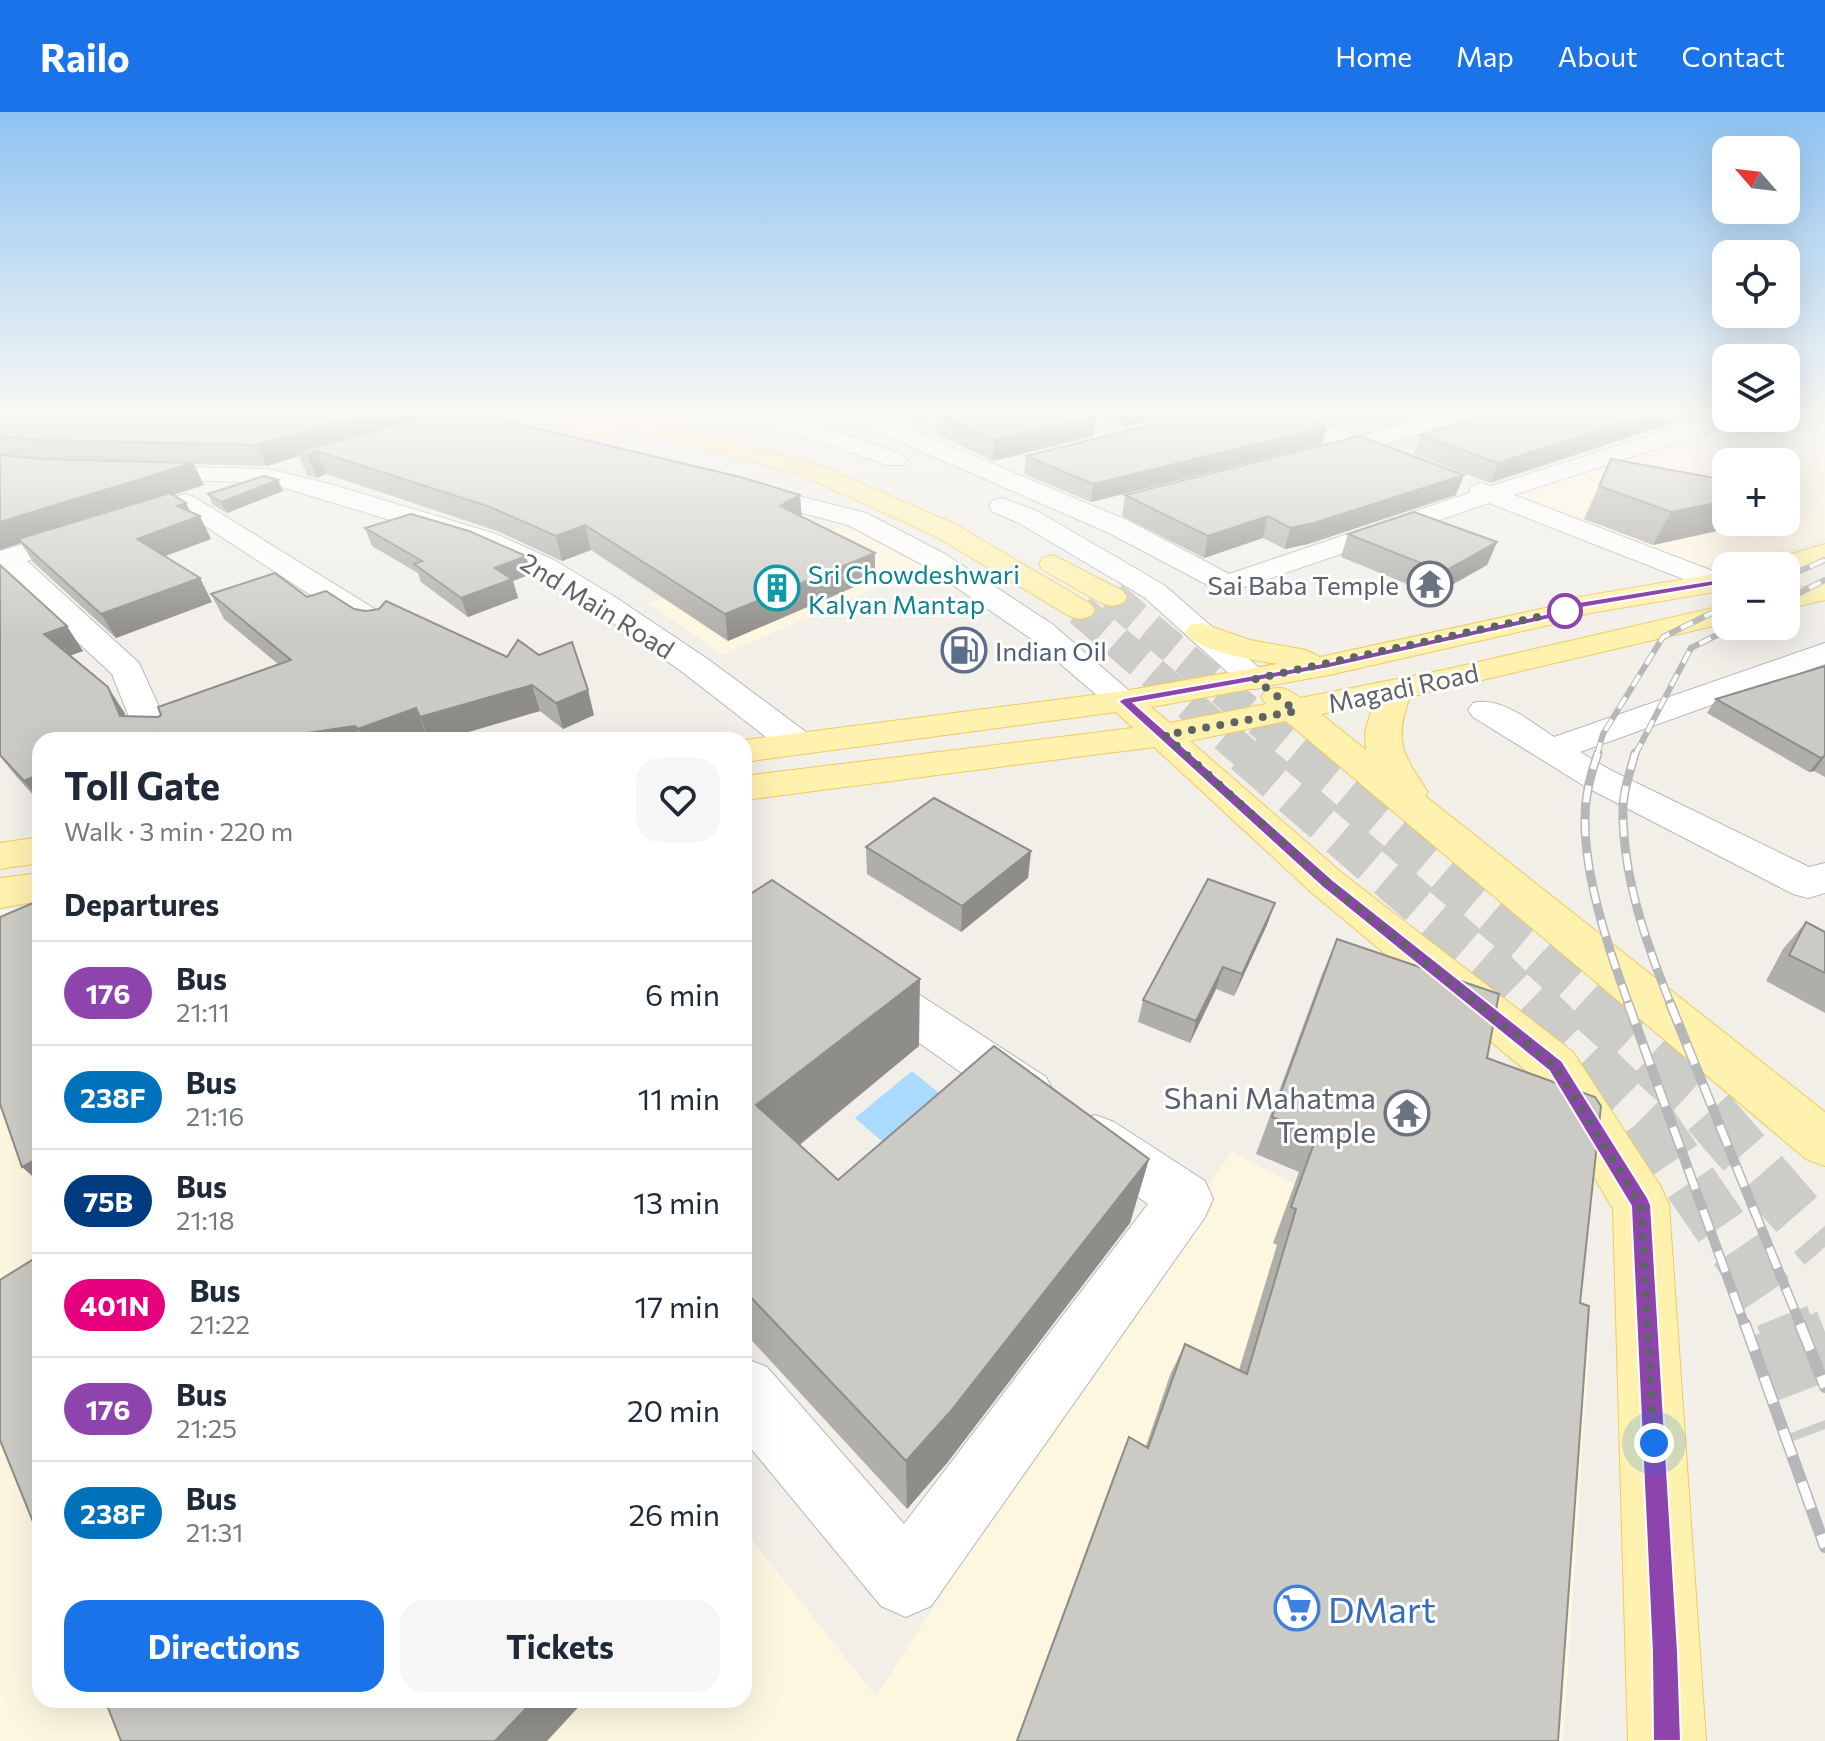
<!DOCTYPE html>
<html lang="en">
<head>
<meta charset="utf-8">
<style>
	:root { --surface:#fff; --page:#f6f6f7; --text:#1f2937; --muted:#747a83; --line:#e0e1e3; --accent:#1a73e8 }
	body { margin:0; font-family:Commissioner,sans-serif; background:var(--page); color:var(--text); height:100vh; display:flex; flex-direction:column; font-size:30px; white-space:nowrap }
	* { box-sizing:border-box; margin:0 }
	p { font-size:26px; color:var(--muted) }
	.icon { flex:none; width:44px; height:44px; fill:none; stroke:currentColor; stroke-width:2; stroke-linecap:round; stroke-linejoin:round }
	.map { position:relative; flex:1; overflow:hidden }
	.side { position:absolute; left:32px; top:620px; width:720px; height:976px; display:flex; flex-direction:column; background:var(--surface); border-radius:24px; box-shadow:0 8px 32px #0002 }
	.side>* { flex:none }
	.badge { padding:0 16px; border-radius:26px; font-size:28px; line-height:52px }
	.needle { width:52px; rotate:298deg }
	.controls { position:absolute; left:1712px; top:24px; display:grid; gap:16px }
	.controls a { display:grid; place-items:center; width:88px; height:88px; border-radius:16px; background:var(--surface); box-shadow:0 8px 32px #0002; font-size:40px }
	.you { position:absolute; width:40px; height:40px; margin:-20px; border:6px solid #fff; border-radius:50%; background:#1a73e8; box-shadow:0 0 0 12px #1a73e833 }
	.map>.badge { position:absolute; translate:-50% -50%; box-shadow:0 0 0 4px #fff }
	h2 { padding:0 32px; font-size:30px; line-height:72px }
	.round { display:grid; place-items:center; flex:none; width:84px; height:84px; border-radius:24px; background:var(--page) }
	.headline { display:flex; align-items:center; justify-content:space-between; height:136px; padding:0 32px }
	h1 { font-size:38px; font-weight:700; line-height:60px }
	.button { display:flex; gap:16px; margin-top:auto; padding:16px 32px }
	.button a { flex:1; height:92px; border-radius:24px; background:var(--accent); color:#fff; font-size:32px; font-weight:700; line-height:92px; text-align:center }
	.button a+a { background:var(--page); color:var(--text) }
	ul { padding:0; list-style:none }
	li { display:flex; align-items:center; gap:24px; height:104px; padding:0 32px; border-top:2px solid var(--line) }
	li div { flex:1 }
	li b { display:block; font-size:30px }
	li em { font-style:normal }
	li .badge { min-width:88px; font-weight:700; text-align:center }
	header { display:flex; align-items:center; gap:48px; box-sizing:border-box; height:112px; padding:0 40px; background:var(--accent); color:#fff }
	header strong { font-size:38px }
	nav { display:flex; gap:44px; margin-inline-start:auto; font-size:28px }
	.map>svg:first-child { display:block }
</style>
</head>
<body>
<header>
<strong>Railo</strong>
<nav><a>Home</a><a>Map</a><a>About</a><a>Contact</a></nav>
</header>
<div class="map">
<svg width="1825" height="1629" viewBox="0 0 1825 1629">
	<rect width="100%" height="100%" fill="#f1efe8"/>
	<g fill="#fef7e0" fill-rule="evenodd">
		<path d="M1786,300H1825V425L1803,434L1669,460L1490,389L1726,306H1786ZM1726,350H1786V410H1726Z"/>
		<path d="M844,414L930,452L722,543L649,491Z"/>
		<path d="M40,794V1588H744V1418L876,1584L1196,1089L1232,1040L1590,1226L1563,1629H0V799Z"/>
	</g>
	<path fill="#c5e8c5" d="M1336,300H1501L1398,339L1311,308Z"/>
	<path fill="#aadaff" d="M912,959L940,982L884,1031L855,1006Z"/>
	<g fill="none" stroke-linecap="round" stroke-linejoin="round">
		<g stroke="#ccccc8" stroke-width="32" stroke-dasharray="32 16" stroke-linecap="butt">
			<path d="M1112,485L1300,643"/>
			<path d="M1080,498L1247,643"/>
		</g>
		<g stroke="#ccccc8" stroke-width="42" stroke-dasharray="42 21" stroke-linecap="butt">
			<path d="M1245,641L1495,858L1530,893"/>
			<path d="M1298,641L1535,841L1592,893"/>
		</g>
		<g stroke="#ccccc8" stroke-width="54" stroke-dasharray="54 27" stroke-linecap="butt">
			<path d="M1528,891L1646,1006L1782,1204L1786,1214"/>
			<path d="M1589,891L1704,995L1825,1135"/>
		</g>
		<path stroke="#ccccc8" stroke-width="69" stroke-dasharray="69 35" stroke-linecap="butt" d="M1785,1212L1825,1317"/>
		<g stroke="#b5b8bc" stroke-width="2">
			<g id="minor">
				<path d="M726,300C786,297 847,323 903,343L907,348L903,353H887L822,330L729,305Z"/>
				<path d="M840,300H869L1129,409L1229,462L1469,381L1471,374L1480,371L1491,374L1726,300V306H1738L1735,311L1514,383L1726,464V478L1709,477L1489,391L1227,481L1217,478L1109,421L843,305Z"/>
				<path d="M1094,300H1132L1129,305L1038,327L1030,325L1027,320L1030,315Z"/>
				<path d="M1261,300H1292L1359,325L1444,300H1478L1475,305L1381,333L1410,344L1413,349L1410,354L1401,356L1357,340H1342L1339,334L1264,305Z"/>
				<path d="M139,354L268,357L330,372L496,422L556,449L615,485L709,548L810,623L815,631L810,639L797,642L784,639L685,562L593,497L536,461L476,434L268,371L130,366L127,361L130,356Z"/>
				<path d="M743,370L866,401L945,442L1052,512L1141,589L1136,596L1124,599L1112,596L1030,526L925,454L848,413L734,383L730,378L734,373Z"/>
				<path d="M185,382L194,385L386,504L391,511L386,518L375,520L364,518L176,395L172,390L176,385Z"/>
				<path d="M1002,386L1037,399L1164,473L1272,567L1267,574L1255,577L1243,574L1144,485L1019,411L993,400L989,394L993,388Z"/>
				<path d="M82,415L92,417L96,423L92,429L27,449L139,551L174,628H138L112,562L0,458V439Z"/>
				<path d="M1825,531V552L1580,640L1612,659L1809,755L1825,751V781L1808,786L1793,782L1586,675L1473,605L1468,598L1473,591C1501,584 1531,610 1554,625Z"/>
				<path d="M870,856L886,861L1046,965L1054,980L1046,995L1028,1001L1010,995L854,885L847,873L854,861Z"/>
				<path d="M1095,1003L1114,1010L1205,1069L1213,1087L1205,1105L931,1494L906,1505L881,1494L744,1328V1246L767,1255L904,1412L1148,1092L1076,1042L1068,1026L1076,1010Z"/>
			</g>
		</g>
		<g stroke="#f2c960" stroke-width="2">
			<g id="major">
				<path d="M512,300H551L618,315L621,320L618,325L610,327L515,305Z"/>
				<path d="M572,300H611L819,353L955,412L1091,492L1095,498L1091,504L1080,507L1069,504L935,424L801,363L681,330L575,305Z"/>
				<path d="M1825,432V449L1786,461V454H1767L1771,448Z"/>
				<path d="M1053,443L1123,479L1127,485L1123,491L1112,494L1101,491L1043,458L1039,452L1043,446Z"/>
				<path d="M1726,460V478L1585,502L1554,512L1329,563L1151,595L1170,611L1266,592L1261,585L1266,578C1281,574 1288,576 1300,586L1448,557L1726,493V511L1410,585C1393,629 1403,643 1428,680L1425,684L1825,1000V1054L1806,1047L1286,609L1190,629L1342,761L1573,940L1661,1075L1669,1093L1706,1629H1628L1613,1097L1537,968L1312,781L1154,635L744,688V664L1133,616L1116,600L744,650V628L1124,579L1277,552C1253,548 1199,540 1185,520L1190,513L1201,511L1250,528L1306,538L1320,545L1545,496L1579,485ZM1373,592L1365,620L1366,638L1321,602Z"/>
				<path d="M1825,470V488L1786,497V479Z"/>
				<path d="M40,725V751L0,757V731Z"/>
				<path d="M40,761V789L0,796V766Z"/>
			</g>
		</g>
		<use href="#minor" fill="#fff" fill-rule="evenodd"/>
		<use href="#major" fill="#fff2af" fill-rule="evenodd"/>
		<g stroke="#b6b7b8" stroke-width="5">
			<path id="rail-far4" d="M1820,450L1825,448"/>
		</g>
		<g stroke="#b6b7b8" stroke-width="6">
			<g id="rail-far3">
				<path d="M1786,465L1825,448"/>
				<path d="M1786,488L1825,468"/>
				<path d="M1597,643L1603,622L1663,525L1726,494"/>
				<path d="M1635,643L1691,536L1735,514"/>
			</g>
		</g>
		<g stroke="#b6b7b8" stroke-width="9">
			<g id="rail-far2">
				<path d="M1598,641C1594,653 1590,665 1588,677C1575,740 1607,833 1629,893"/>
				<path d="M1635,641C1631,658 1623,678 1623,696C1622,763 1646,831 1671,893"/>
			</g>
		</g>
		<g stroke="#b6b7b8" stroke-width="10">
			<g id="rail-far1">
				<path d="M1628,891L1745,1214"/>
				<path d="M1670,891L1801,1214"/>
			</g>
		</g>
		<g stroke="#b6b7b8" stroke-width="12">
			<g id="rail">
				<path d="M1745,1212L1825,1435"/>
				<path d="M1800,1212L1825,1275"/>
			</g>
		</g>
		<use href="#rail-far4" stroke="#fff" stroke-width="3" stroke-dasharray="10" stroke-linecap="butt"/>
		<use href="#rail-far3" stroke="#fff" stroke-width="4" stroke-dasharray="13" stroke-linecap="butt"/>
		<use href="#rail-far2" stroke="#fff" stroke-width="6" stroke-dasharray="17" stroke-linecap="butt"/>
		<use href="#rail-far1" stroke="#fff" stroke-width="7" stroke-dasharray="22" stroke-linecap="butt"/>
		<use href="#rail" stroke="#fff" stroke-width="9" stroke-dasharray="28" stroke-linecap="butt"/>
	</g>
	<g fill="#afaea9">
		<path d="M0,300H418L420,306L802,405L875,466L728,529L591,438L562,449L497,419L326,362L317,366L307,363L299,344L267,354L194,352L204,373L173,383L190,400L211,427L165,444L212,490L116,526L33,450L21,431L0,438Z"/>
		<path d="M898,300H1085L1095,304L1093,324L993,349L937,322V303L913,308Z"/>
		<path d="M1091,300H1188L1126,315Z"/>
		<path d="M1495,300H1705L1490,371L1414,342L1421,323Z"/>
		<path d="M1327,315L1322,332L1091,390L1024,362L1026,344Z"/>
		<path d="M1611,347L1726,410H1758L1653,433L1584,407Z"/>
		<path d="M278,368L283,379L227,401L213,393L208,382Z"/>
		<path d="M1125,383H1456L1308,432L1285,437L1263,426L1204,446L1122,404Z"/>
		<path d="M365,416L526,444L531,462L513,469L518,486L468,505L421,470L418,461L372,434Z"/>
		<path d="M1348,422L1497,430L1487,453L1434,483L1341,445Z"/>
		<path d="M0,453L83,539L70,544L124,600L126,605H158L279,553L224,507L211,482L307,485L366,499L379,497L594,603L563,617L540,599L441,628H429L426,622L410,628H40V691L16,664L0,644Z"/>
		<path d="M1825,554V665L1814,659L1809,660L1707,601L1716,587Z"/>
		<path d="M866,735L1031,739L1028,766L961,820L867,762Z"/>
		<path d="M744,786L919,934L800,1033L838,1068L1149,1047L1130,1111L947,1351L907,1397L744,1220Z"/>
		<path d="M1275,791L1267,813L1234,884L1216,877L1190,931L1138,910L1143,888Z"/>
		<path d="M1806,810L1825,820V901L1766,869L1783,837Z"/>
		<path d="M1337,827L1487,946L1580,1191L1558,1629H1016L1117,1354L1129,1325L1146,1334L1170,1263L1185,1232L1239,1258L1277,1133L1273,1131L1299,1060L1256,1042L1321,865Z"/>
	</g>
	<g fill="#8f8d8a">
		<path d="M375,300H418L421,309L297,340L299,344L267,354L257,333Z"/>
		<path d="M913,300H951L913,308Z"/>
		<path d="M1128,300H1188L1126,315Z"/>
		<path d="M1657,300H1705L1490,371L1498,351Z"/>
		<path d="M1095,304L1093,324L993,349L994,328Z"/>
		<path d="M1327,315L1322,332L1091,390L1093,372Z"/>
		<path d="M317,339L326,362L317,366L307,343Z"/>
		<path d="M193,351L204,373L22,431L18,427L21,431L0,438V410Z"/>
		<path d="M1464,363L1456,383L1308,432L1285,437L1290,416Z"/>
		<path d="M278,368L283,379L227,401L221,390Z"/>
		<path d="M800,383L802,407L780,394Z"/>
		<path d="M1726,389V410H1758L1653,433L1671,400Z"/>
		<path d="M186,391L193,406L200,404L211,427L149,450L137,427L177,394Z"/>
		<path d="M1268,404L1263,426L1204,446L1208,424Z"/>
		<path d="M585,413L591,438L562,449L556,424Z"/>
		<path d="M1497,430L1487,453L1434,483L1443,460Z"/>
		<path d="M875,441V466L728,529L725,502Z"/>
		<path d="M526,444L531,462L513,469L518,486L468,505L461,486L495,456Z"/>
		<path d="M200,466L212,490L116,526L101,502Z"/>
		<path d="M67,514L83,539L60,547L44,522Z"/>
		<path d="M532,573L540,599L441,628H429L420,605Z"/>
		<path d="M108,575L124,600L135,628L120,604Z"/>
		<path d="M588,578L594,603L563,617L556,591Z"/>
		<path d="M416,596L426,622L410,628H363L358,617Z"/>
		<path d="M355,614L362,628H259Z"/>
		<path d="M153,621L157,628H137Z"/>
		<path d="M1825,644L1814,659L1809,660L1821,646Z"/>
		<path d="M40,662V690L24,669Z"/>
		<path d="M1031,739L1028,766L961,820L962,794Z"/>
		<path d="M1275,791L1267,813L1234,884L1242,862Z"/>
		<path d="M1223,855L1216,877L1190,931L1196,909Z"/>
		<path d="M920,867L919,934L768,1058L756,993Z"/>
		<path d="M40,1045V1071L22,1055Z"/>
		<path d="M1149,1047L1130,1111L947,1351L907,1397L906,1349Z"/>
		<path d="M534,1588H585L547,1629H495Z"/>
	</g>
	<g fill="#cccac5" stroke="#8f8d8a" stroke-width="2">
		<path d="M0,300H375L257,333L41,328L0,324Z"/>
		<path d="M442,300H469L744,366L800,383L780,394L875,441L725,502L585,413L556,424L490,395L317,339L307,343L297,340Z"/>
		<path d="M949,300H1085L1095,304L994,328L937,302Z"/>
		<path d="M1203,300H1285L1327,315L1093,372L1026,344Z"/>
		<path d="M1495,300H1657L1498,351L1421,323Z"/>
		<path d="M1359,324L1464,363L1314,411L1290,416L1268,404L1208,424L1125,383Z"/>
		<path d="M0,343L40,347L193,351L0,410Z"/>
		<path d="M1611,347L1726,368V389L1671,400L1599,374Z"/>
		<path d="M264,364L278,368L221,390L208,382Z"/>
		<path d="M170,381L186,391L177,394L200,404L137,427L200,466L101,502L18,427Z"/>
		<path d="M1414,400L1497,430L1443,460L1348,422Z"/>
		<path d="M411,402L469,419L526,444L495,456L512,467L461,486L414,452L422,449L365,416Z"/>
		<path d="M0,453L67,514L44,522L108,575L120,604L158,605L161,603L158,595L291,548L211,482L275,461L307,485L326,479L354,497L366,499L379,497L386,489L507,545L518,528L539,543L572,530L588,578L556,591L532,573L420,605L416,596L358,617L355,614L259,628H157L153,621L137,628H40V662L24,669L0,643Z"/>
		<path d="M1825,554V644L1821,646L1716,587Z"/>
		<path d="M934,686L1031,739L962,794L866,735Z"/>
		<path d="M1208,767L1275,791L1242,862L1223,855L1196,909L1143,888Z"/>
		<path d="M772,768L920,867L756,993L838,1068L994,934L1149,1047L950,1300L906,1349L744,1178V786Z"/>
		<path d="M40,788V1045L22,1055L0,992V805Z"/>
		<path d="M1806,810L1825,820V861L1789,843Z"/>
		<path d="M1337,827L1499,882L1487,946L1595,985L1601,994L1580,1191L1589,1194L1558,1629H1017L1129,1325L1148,1336L1185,1232L1247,1262L1296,1097L1291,1095L1317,1023L1272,1005Z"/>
		<path d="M40,1143V1427L0,1328V1168Z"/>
		<path d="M105,1588H534L495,1629H121Z"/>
	</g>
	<linearGradient id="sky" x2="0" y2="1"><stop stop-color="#8fc3f1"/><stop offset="0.57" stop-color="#f9f8f5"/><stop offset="1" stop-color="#f9f8f5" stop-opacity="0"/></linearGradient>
	<rect width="1825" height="528" fill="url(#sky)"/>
	<path fill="#8e44ad" stroke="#fff" stroke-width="2" d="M1726,466L1730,467V471L1581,496L1554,506L1329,556L1134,591L1333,768L1562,949L1648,1086L1651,1093L1678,1540L1681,1629H1653L1652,1540L1631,1094L1549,959L1322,775L1118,589L1124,586L1329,550L1550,501L1579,490Z"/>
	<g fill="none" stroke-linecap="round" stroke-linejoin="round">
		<path stroke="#5f6368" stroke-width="8" stroke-dasharray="0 14.4" d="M1565,499L1255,567L1296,599L1165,623L1327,771L1555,954L1641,1093L1654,1331"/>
	</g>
	<defs>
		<g id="temple-ring" transform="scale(2.3)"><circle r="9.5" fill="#fff" stroke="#6b7280" stroke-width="1.5"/><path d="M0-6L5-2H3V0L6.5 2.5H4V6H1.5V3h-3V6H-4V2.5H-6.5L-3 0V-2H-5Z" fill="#6b7280"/></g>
		<g id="building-ring" transform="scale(2.3)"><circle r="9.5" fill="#fff" stroke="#0f9aa8" stroke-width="1.5"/><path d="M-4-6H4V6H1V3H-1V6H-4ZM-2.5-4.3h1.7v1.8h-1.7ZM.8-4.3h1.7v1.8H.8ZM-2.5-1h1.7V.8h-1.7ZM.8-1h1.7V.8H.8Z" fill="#0f9aa8"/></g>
		<g id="fuel-ring" transform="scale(2.3)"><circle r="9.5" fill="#fff" stroke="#5c6f8a" stroke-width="1.5"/><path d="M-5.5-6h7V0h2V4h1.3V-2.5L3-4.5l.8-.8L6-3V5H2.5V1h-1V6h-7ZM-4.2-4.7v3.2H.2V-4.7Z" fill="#5c6f8a"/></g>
		<g id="supermarket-ring" transform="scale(2.3)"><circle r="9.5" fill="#fff" stroke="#3f7fe0" stroke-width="1.5"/><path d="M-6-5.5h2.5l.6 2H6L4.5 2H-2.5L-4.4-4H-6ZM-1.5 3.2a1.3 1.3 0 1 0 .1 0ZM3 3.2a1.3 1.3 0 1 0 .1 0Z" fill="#3f7fe0"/></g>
	</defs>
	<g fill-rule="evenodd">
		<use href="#temple-ring" x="1430" y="472"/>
		<use href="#building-ring" x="777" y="476"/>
		<use href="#fuel-ring" x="964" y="538"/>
		<use href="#temple-ring" x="1407" y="1001"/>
		<use href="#supermarket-ring" x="1297" y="1496"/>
	</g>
	<circle fill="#fff" stroke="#8e44ad" stroke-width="4" cx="1565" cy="499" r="16"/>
	<g text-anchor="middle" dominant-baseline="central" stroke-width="6" stroke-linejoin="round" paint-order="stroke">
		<g font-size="26" fill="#0d838f" stroke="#fff" text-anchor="start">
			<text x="808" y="461">Sri Chowdeshwari<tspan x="808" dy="30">Kalyan Mantap</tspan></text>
		</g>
		<g font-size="26" fill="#5b616d" stroke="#fff" text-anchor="end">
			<text x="1399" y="472">Sai Baba Temple</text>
		</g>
		<g font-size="26" fill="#5f6368" stroke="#fff">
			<text transform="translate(598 493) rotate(32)">2nd Main Road</text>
			<text transform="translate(1403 575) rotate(-12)">Magadi Road</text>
		</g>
		<g font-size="26" fill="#4e5e75" stroke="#fff" text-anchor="start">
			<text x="995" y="538">Indian Oil</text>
		</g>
		<g font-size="30" fill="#5b616d" stroke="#fff" text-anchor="end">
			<text x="1376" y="984">Shani Mahatma<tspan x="1376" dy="34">Temple</tspan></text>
		</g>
		<g font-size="36" fill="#366cbe" stroke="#fff" text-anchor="start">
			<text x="1328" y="1496">DMart</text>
		</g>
	</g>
</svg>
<div class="controls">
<a><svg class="needle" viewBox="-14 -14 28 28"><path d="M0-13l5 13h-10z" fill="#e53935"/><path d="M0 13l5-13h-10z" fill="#747a83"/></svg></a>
<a><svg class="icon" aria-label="locate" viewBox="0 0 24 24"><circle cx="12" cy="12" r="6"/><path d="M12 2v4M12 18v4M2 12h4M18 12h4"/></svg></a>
<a><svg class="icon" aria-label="layers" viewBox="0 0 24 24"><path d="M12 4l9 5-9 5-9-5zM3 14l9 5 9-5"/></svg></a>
<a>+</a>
<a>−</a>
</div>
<div class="you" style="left:1654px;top:1331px"></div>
<section class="side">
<div class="headline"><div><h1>Toll Gate</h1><p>Walk · 3 min · 220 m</p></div><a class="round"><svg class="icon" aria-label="heart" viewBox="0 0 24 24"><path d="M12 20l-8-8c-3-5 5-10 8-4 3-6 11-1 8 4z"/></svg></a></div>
<h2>Departures</h2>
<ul>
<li><span class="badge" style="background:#8e44ad;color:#fff">176</span><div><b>Bus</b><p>21:11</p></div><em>6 min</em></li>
<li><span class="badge" style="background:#0072bc;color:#fff">238F</span><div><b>Bus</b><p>21:16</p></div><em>11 min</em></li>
<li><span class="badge" style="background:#003b80;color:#fff">75B</span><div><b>Bus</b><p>21:18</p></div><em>13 min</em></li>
<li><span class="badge" style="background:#e6007e;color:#fff">401N</span><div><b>Bus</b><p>21:22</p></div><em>17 min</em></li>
<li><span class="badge" style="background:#8e44ad;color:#fff">176</span><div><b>Bus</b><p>21:25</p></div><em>20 min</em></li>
<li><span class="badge" style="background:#0072bc;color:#fff">238F</span><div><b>Bus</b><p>21:31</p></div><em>26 min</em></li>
</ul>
<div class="button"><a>Directions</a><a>Tickets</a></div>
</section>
</div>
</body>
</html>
